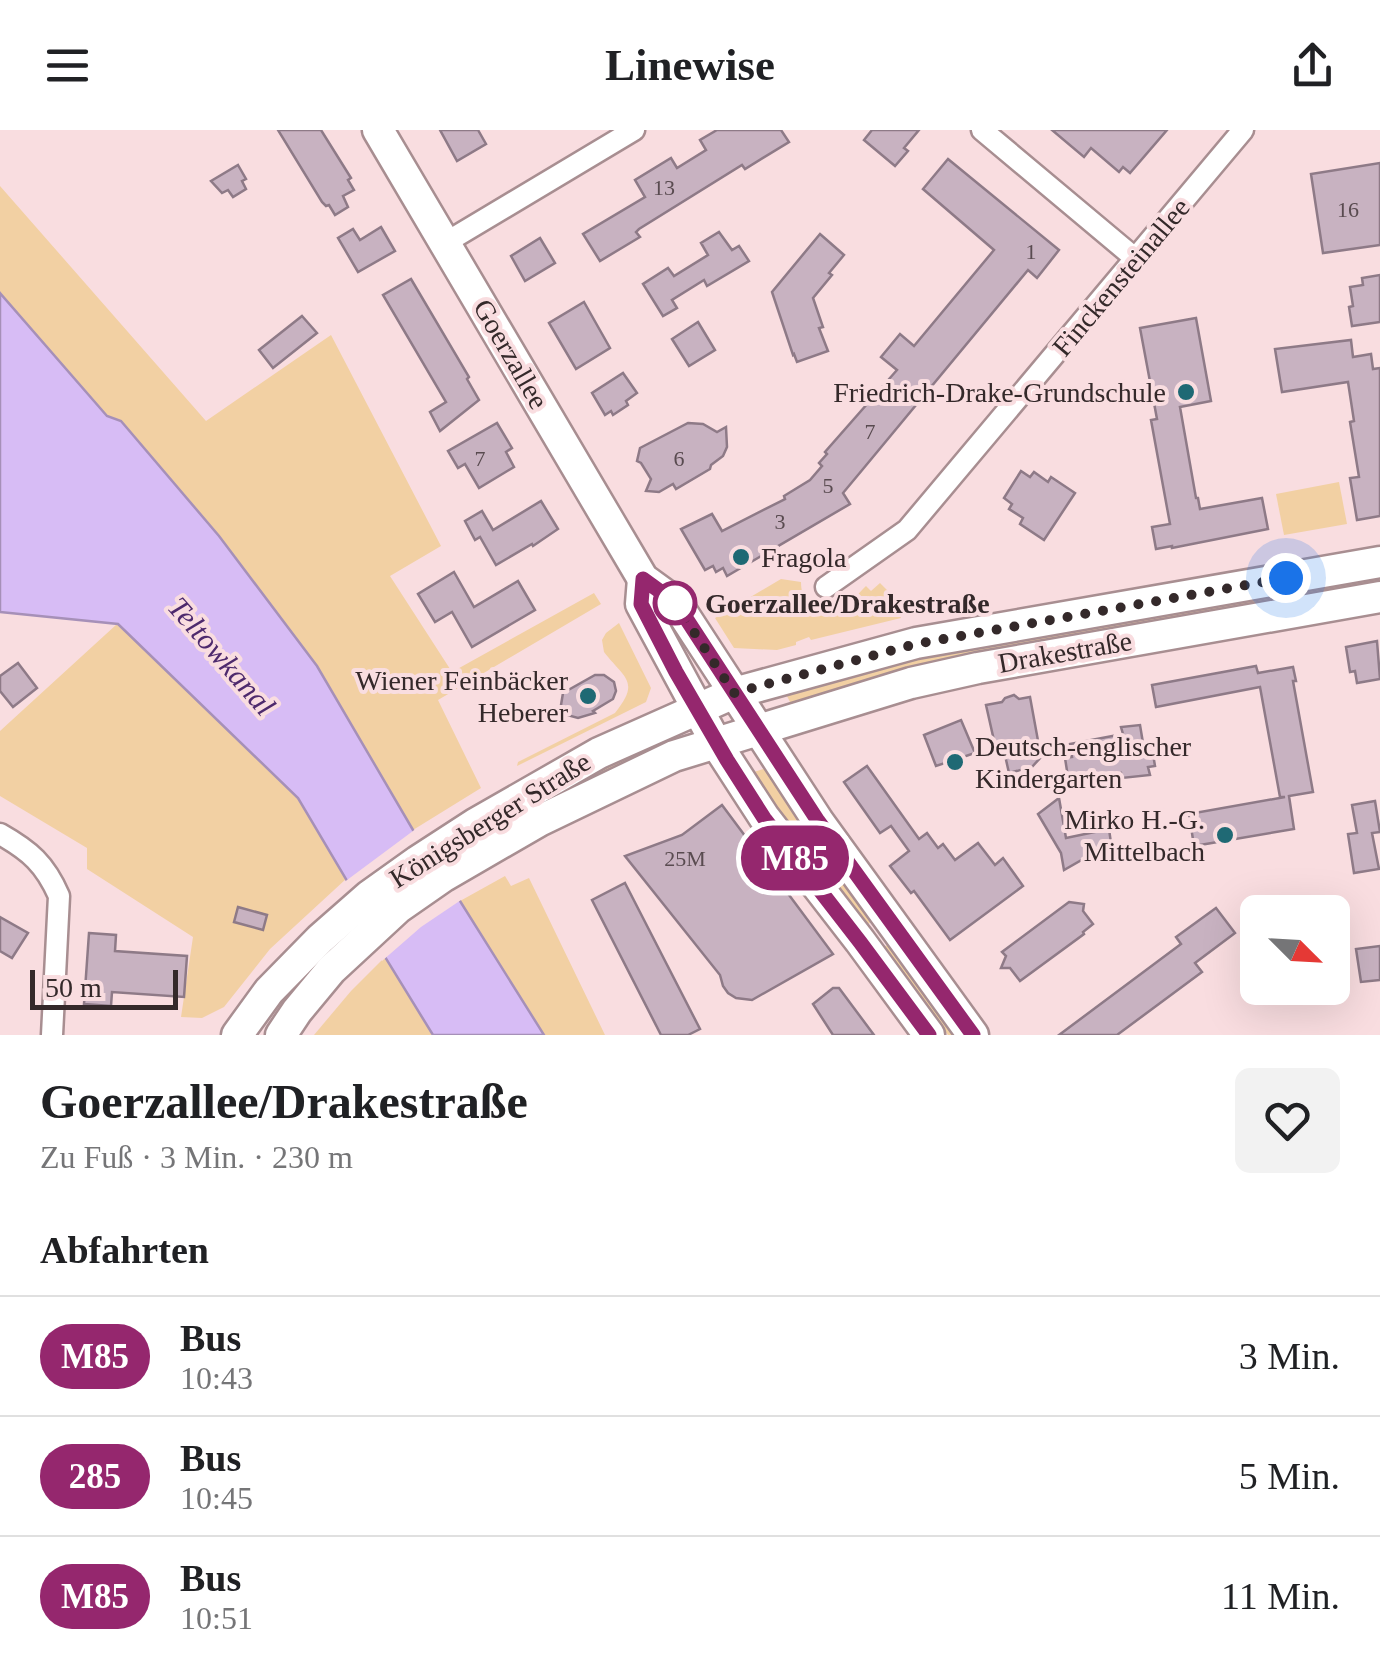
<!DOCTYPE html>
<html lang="de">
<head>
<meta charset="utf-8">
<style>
	:root { --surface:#fff; --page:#f2f2f2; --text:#202124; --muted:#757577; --line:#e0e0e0 }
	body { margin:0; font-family:"Times New Roman",serif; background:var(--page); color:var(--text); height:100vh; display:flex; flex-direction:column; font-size:38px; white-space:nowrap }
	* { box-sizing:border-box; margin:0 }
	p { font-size:32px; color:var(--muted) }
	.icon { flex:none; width:55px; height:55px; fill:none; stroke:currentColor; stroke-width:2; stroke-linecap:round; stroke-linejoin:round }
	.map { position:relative; height:905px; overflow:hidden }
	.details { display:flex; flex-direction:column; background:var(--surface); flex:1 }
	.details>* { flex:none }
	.badge { padding:0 20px; border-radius:32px; font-size:35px; line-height:65px }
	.needle { width:65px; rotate:114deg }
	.fabs { position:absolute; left:1240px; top:765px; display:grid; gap:20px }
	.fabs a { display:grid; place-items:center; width:110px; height:110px; border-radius:15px; background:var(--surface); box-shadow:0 10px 40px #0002; font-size:50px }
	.scale { position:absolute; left:30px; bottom:25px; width:148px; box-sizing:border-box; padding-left:10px; border:5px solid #34292a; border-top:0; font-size:28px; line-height:35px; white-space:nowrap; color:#34292a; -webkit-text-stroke:8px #f9dde0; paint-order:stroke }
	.you { position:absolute; width:50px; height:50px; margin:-25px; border:8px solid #fff; border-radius:50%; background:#1a73e8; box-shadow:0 0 0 15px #1a73e833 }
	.map>.badge { position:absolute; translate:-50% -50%; box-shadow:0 0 0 5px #fff }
	h2 { padding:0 40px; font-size:38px; line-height:90px }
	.round { display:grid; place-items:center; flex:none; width:105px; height:105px; border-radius:15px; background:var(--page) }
	.head { display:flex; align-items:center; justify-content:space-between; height:170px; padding:0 40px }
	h1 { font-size:48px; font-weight:700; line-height:75px }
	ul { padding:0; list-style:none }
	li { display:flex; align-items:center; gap:30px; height:120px; padding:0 40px; border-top:2px solid var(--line) }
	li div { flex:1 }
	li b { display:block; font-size:38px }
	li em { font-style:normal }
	li .badge { min-width:110px; font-weight:700; text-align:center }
	header { display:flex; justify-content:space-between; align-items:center; height:130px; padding:0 40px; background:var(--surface); font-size:45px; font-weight:700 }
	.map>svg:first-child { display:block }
</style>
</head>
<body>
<header><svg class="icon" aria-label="menu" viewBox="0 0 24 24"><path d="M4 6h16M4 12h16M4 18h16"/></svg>Linewise<svg class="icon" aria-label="share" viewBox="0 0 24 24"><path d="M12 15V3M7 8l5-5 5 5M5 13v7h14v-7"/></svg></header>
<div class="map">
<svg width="1380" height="905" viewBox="0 0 1380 905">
	<rect width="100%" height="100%" fill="#f9dde0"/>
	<g fill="#f2d0a3">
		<path d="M0,56L206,291L331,205L441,416L390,446L452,542L594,463L601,474L438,570L481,658L413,700L317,536L219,406L121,291L107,286L0,163Z"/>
		<path d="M1339,352L1347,394L1284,405L1276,364Z"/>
		<path d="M1380,444V453L880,549L791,574L785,562L916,527Z"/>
		<path d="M781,449L801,452C801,475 818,492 840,480C850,474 858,464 866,456L871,461L880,453L889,462L901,488L811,510L809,507L796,512V515L777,520L734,518L715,488Z"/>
		<path d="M619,493L651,558L646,572L517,636L518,632L615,583C641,551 624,548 604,522L602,510L606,503Z"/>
		<path d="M117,494L298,668L346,749L270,819L224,877L202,888L181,887L193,807L87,739V718L0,666V601Z"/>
		<path d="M667,605L672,615L530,682L527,675Z"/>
		<path d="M766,638L873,790L865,797L751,643Z"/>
		<path d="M505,746L511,756L529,748L605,905H544L460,771Z"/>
		<path d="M889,814L958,905H948L882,818Z"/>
		<path d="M385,827L433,905H314L351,861Z"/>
	</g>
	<path fill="#d7bcf5" stroke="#a690b8" stroke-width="2.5" d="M0,163L107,286L121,291L219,406L317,536L413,700L460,771L544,905H433L385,827L346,749L298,668L118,494L0,482Z"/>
	<path fill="#f9dde0" d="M417,698L464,768L421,797L382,831L343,753Z"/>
	<g fill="#c8b2c1" stroke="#8e7a87" stroke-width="2.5">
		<path d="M278,0H321L351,48L348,50L354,60L343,66L348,77L335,85L329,75L326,76L322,72Z"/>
		<path d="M440,0H478L486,14L457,31Z"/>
		<path d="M717,0H781L789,12L745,39L742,35L639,99L636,102L640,107L600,131L583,104L645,67L635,50L671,28L677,38L706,20L700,10Z"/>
		<path d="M872,0H919L904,18L908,21L895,36L864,10Z"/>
		<path d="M1052,0H1167L1130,43L1123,37L1119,42L1091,18L1084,27Z"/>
		<path d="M948,29L1059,120L1037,148L1028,140L863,339L843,363L850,374L727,446L723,438L716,442L713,436L705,440L681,399L712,384L722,401L785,369L784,366L810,350L822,336L819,333L827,324L825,322L897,240L881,227L900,204L914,216L994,120L923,59Z"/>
		<path d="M1380,33V115L1323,123L1311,44Z"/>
		<path d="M238,35L246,49L242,51L246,59L233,67L228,60L222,63L211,51Z"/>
		<path d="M381,97L395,121L358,142L338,108L353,99L360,110Z"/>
		<path d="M719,102L732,120L739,116L749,131L707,156L704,150L672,170L677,178L663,186L643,154L668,138L674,146L708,125L701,113Z"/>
		<path d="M820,104L844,125L829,143L832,145L813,168L823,197L819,198L828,221L797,232L794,224L793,225L772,162Z"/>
		<path d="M540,108L555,133L525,151L511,126Z"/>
		<path d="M1380,145V192L1352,196L1349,177L1353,176L1350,157L1363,155L1362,148Z"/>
		<path d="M411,149L469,247L467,249L479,270L440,301L430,282L446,272L383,165Z"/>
		<path d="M584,172L610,218L576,239L549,193Z"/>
		<path d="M302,186L317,203L273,238L259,220Z"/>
		<path d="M1196,188L1211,271L1180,277L1196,368H1198L1200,379L1262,368L1268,399L1172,418V416L1156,419L1152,397L1170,394L1151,290L1157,289L1140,198Z"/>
		<path d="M698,192L715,220L689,236L672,209Z"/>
		<path d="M1351,210L1353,227L1371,224L1373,239L1380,238V386L1357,390L1350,348L1359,347L1350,292L1354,291L1348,252L1282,262L1275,219Z"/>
		<path d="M623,243L637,263L626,271L628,275L613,285L611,281L605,285L592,263Z"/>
		<path d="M497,293L512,318L506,322L514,337L479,358L465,334L458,338L448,321Z"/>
		<path d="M688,293L703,294L717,302L726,297L727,317L723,326L711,335L710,339L676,359L673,354L659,362L646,361L651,349L641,333L637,331L640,318Z"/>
		<path d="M1021,341L1030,347L1034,342L1048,352L1051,347L1075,363L1044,410L1020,394L1023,388L1009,379L1012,374L1004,368Z"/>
		<path d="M541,371L558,399L533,416L532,414L496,435L480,407L475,410L465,391L482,381L493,400Z"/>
		<path d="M454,442L474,477L518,451L535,480L472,517L452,482L435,492L418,464Z"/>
		<path d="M1377,511L1380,549L1357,553L1355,541L1350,542L1346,517Z"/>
		<path d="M18,533L37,558L13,577L0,561V546Z"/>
		<path d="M1256,536L1258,543L1293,537L1296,551H1293L1313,662L1289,666L1294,699L1194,716L1189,684L1285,667H1280L1260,557L1156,577L1152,555Z"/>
		<path d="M595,545H604L614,552L616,561L613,569L593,581L595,583L578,588L567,585L561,575L563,563Z"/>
		<path d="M1014,565L1019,569L1030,567L1041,627L1032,637L1009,643L1002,612L995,615L986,575L1002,572L1005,568Z"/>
		<path d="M961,590L975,623L936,636L924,605Z"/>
		<path d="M1140,595L1143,613L1151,612L1155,636L1148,637L1150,645L1122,648L1121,643L1090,649L1091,656L1070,660L1065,628L1072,627L1070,614L1123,604L1121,597Z"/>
		<path d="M867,636L919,709L927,703L938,718L943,714L955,730L978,713L995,735L1003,728L1023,756L950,810L914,761L911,763L890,736L909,721L891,696L880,703L844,652Z"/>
		<path d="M1059,668L1066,708L1109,699L1111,713L1064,740L1061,723L1038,684Z"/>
		<path d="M1375,671L1380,702L1372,703L1379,739L1354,743L1348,704L1357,703L1352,675Z"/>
		<path d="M722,675L833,824L752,870L736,868L728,863L723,856L720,845L625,726L682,705Z"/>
		<path d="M625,753L700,899L688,905H661L592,770Z"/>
		<path d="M1069,772L1084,774L1083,781L1093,794L1083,802L1084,804L1020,851L1010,838H1001L1006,826L1002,822Z"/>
		<path d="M238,777L267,785L263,800L234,792Z"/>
		<path d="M1216,778L1235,803L1195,833L1202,842L1117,905H1059L1181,814L1176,807Z"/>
		<path d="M0,787L28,803L12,828L0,821Z"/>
		<path d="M89,803L116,805L115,821L187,826L184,867L112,862L111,876L84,874Z"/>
		<path d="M1380,816V850L1361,852L1356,819Z"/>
		<path d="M833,858H839L874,905H833L813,874Z"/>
	</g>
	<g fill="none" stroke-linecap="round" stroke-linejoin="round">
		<g stroke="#a88e91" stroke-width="25">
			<g id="minor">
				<path d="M982,0L1136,129"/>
				<path d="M445,113L634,0"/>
				<path d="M826,457L907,400L1243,0"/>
				<path d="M0,704C30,721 45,734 59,766L52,905"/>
			</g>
		</g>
		<g stroke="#a88e91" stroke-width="35">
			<g id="secondary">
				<path d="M378,0L643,449L676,473L818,691L973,905"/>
				<path d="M643,449L641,474L716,613L764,687L860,811L929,905"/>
				<path d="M237,905L269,861L320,809L369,766L418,731L475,694L599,623L734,563L916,513L1380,432"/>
				<path d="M281,905L297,881L331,840L398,778L444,746L539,691L674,626L911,553L978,538L1380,467"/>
			</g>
		</g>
		<use href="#minor" stroke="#fff" stroke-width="20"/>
		<use href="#secondary" stroke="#fff" stroke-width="30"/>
	</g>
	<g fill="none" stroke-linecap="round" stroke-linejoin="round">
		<g stroke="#fff" stroke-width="22">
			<path id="line" d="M929,905L860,812L764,688L727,630L676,542L641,474L643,449L676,473L818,691L973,905"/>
		</g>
		<use href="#line" stroke="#95276e" stroke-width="15"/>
		<path stroke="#34292a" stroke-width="10" stroke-dasharray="0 18" d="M675,473L734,563L916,514L1286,448"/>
	</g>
	<g fill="#1f6974" stroke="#f9dde0" stroke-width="4">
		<circle cx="1186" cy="262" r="10"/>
		<circle cx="741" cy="427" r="10"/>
		<circle cx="588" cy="566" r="10"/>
		<circle cx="955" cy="632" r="10"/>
		<circle cx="1225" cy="705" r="10"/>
	</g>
	<circle fill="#fff" stroke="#95276e" stroke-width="5" cx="675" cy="473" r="20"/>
	<g text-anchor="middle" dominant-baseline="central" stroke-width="8" stroke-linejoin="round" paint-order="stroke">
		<g font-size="22" fill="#594b50">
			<text x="664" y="57">13</text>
			<text x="1348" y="79">16</text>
			<text x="1031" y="121">1</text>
			<text x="870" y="301">7</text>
			<text x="480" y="328">7</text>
			<text x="679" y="328">6</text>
			<text x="828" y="355">5</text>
			<text x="780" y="391">3</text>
			<text x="685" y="728">25M</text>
		</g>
		<g font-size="28" fill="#34292a" stroke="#f9dde0">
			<text transform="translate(1121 147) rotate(-50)">Finckensteinallee</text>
			<text transform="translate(511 224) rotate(60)">Goerzallee</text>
			<text transform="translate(1065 522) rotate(-10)">Drakestraße</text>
			<text transform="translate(490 690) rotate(-32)">Königsberger Straße</text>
		</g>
		<g font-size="28" fill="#34292a" stroke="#f9dde0" text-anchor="end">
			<text x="1166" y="262">Friedrich-Drake-Grundschule</text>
			<text x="761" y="427" text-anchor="start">Fragola</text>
			<text x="568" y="550">Wiener Feinbäcker<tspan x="568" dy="32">Heberer</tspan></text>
			<text x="975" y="616" text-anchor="start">Deutsch-englischer<tspan x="975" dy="32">Kindergarten</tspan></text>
			<text x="1205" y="689">Mirko H.-G.<tspan x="1205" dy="32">Mittelbach</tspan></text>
		</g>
		<g font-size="28" font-weight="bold" fill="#34292a" stroke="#f9dde0" text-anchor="start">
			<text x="705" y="473">Goerzallee/Drakestraße</text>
		</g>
		<g font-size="30" font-style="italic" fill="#4e2a6d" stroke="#f9dde0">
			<text transform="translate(222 526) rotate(49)">Teltowkanal</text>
		</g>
	</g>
</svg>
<div class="fabs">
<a><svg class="needle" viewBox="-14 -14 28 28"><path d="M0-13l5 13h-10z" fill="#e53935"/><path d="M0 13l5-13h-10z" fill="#757577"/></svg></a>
</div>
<div class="scale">50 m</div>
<div class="you" style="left:1286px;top:448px"></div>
<b class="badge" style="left:795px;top:728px;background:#95276e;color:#fff">M85</b>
</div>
<section class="details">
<div class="head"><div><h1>Goerzallee/Drakestraße</h1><p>Zu Fuß · 3 Min. · 230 m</p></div><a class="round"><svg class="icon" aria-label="heart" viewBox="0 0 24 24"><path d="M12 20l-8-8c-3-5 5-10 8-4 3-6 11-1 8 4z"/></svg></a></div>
<h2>Abfahrten</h2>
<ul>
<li><span class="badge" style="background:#95276e;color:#fff">M85</span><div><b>Bus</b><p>10:43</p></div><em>3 Min.</em></li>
<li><span class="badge" style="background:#95276e;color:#fff">285</span><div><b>Bus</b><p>10:45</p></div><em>5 Min.</em></li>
<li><span class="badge" style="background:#95276e;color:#fff">M85</span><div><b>Bus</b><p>10:51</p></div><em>11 Min.</em></li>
</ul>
</section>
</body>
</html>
